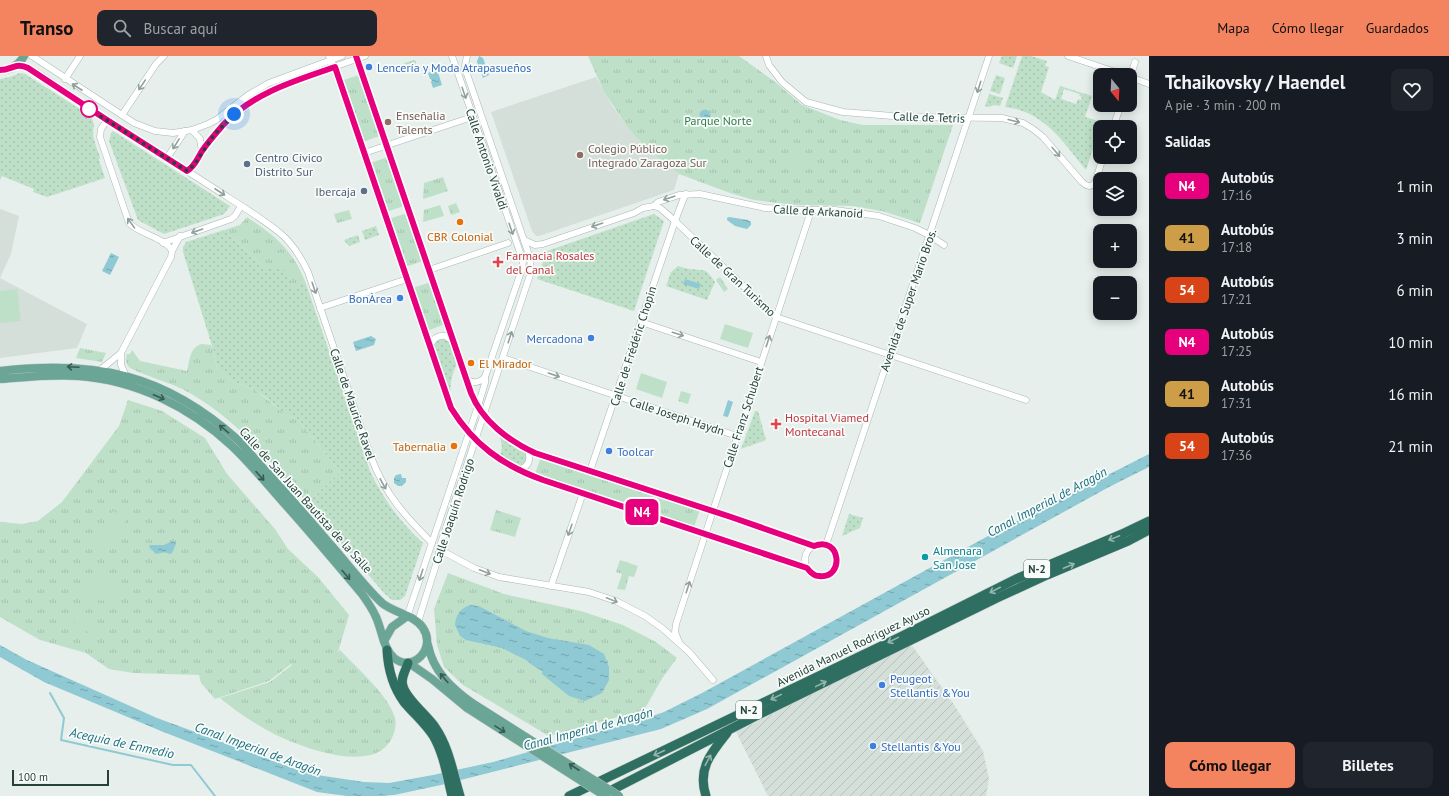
<!DOCTYPE html>
<html lang="es">
<head>
<meta charset="utf-8">
<style>
	:root { --surface:#171b24; --page:#20242c; --text:#f1f3f6; --muted:#9ea1a6; --accent:#f4845f }
	body { margin:0; font-family:"PT Sans",sans-serif; background:var(--page); color:var(--text); height:100vh; display:flex; flex-direction:column; font-size:15px; white-space:nowrap }
	* { box-sizing:border-box; margin:0 }
	p { font-size:13px; color:var(--muted) }
	.icon { flex:none; width:22px; height:22px; fill:none; stroke:currentColor; stroke-width:2; stroke-linecap:round; stroke-linejoin:round }
	.map { position:relative; flex:1; overflow:hidden }
	.panel { display:flex; flex-direction:column; background:var(--surface); width:300px }
	.panel>* { flex:none }
	.badge { padding:0 8px; border-radius:6px; font-size:14px; line-height:26px }
	.needle { width:26px; rotate:162deg }
	.buttons { position:absolute; left:1093px; top:12px; display:grid; gap:8px }
	.buttons a { display:grid; place-items:center; width:44px; height:44px; border-radius:8px; background:var(--surface); box-shadow:0 2px 10px #0003; font-size:20px }
	.scale { position:absolute; left:12px; bottom:10px; width:97px; box-sizing:border-box; padding-left:4px; border:2px solid #24423a; border-top:0; font-size:11px; line-height:14px; white-space:nowrap; color:#24423a; -webkit-text-stroke:3px #f7fbf9; paint-order:stroke }
	.you { position:absolute; width:20px; height:20px; margin:-10px; border:3px solid #fff; border-radius:50%; background:#1a73e8; box-shadow:0 0 0 6px #1a73e833 }
	.map>.badge { position:absolute; translate:-50% -50%; box-shadow:0 0 0 2px #fff }
	h2 { padding:0 16px; font-size:15px; line-height:36px }
	.round { display:grid; place-items:center; flex:none; width:42px; height:42px; border-radius:8px; background:var(--page) }
	.headline { display:flex; align-items:center; justify-content:space-between; height:68px; padding:0 16px }
	h1 { font-size:19px; font-weight:600; line-height:30px }
	.primary-button { display:flex; gap:8px; margin-top:auto; padding:8px 16px }
	.primary-button a { flex:1; height:46px; border-radius:8px; background:var(--accent); color:#111; font-size:16px; font-weight:600; line-height:46px; text-align:center }
	.primary-button a+a { background:var(--page); color:var(--text) }
	ul { padding:0; list-style:none }
	li { display:flex; align-items:center; gap:12px; height:52px; padding:0 16px }
	li div { flex:1 }
	li b { display:block; font-size:15px }
	li em { font-style:normal }
	li .badge { min-width:44px; font-weight:700; text-align:center }
	header { display:flex; align-items:center; gap:24px; box-sizing:border-box; height:56px; padding:0 20px; background:var(--accent); color:#111 }
	header strong { font-size:19px }
	nav { display:flex; gap:22px; margin-inline-start:auto; font-size:14px }
	.search { width:280px; height:36px; background:var(--page); display:flex; align-items:center; gap:10px; box-sizing:border-box; padding:0 14px; border-radius:8px; color:var(--muted); font-size:15px }
	main { display:flex; flex:1; min-height:0 }
	.map>svg:first-child { display:block }
</style>
</head>
<body>
<header>
<strong>Transo</strong>
<div class="search"><svg class="icon" aria-label="search" viewBox="0 0 24 24"><circle cx="10" cy="10" r="6"/><path d="M15 15l6 6"/></svg>Buscar aquí</div>
<nav><a>Mapa</a><a>Cómo llegar</a><a>Guardados</a></nav>
</header>
<main>
<div class="map">
<svg width="1149" height="740" viewBox="0 0 1149 740">
	<defs>
		<pattern id="industrial-furrows" width="10" height="10" patternUnits="userSpaceOnUse"><rect width="10" height="10" fill="#d4dfda"/><path d="M-1 1l2-2M0 10L10 0M9 11l2-2" fill="none" stroke="#b6c1bc"/></pattern>
		<pattern id="grass-dots" width="8" height="8" patternUnits="userSpaceOnUse"><rect width="8" height="8" fill="#bfe0c8"/><path d="M2 2h.1M6 6h.1" fill="none" stroke="#a4c1ad" stroke-width="1.8" stroke-linecap="round"/></pattern>
		<pattern id="park-tufts" width="24" height="20" patternUnits="userSpaceOnUse"><rect width="24" height="20" fill="#bfe0c8"/><path d="M3 7l-1-3M5 7V3M7 7l1-3M15 17l-1-3M17 17v-4M19 17l1-3" fill="none" stroke="#a4c1ad"/></pattern>
		<pattern id="water-ripples" width="26" height="14" patternUnits="userSpaceOnUse"><rect width="26" height="14" fill="#8ec9d4"/><path d="M2 4q2-2 4 0t4 0M15 11q2-2 4 0t4 0" fill="none" stroke="#74a5ad"/></pattern>
	</defs>
	<rect width="100%" height="100%" fill="#e6efeb"/>
	<g fill="#d4dfda">
		<path d="M596,21L611,48L629,73L647,93L679,118L674,134L539,180H536L532,175L491,56Z"/>
		<path d="M0,153L19,160L11,198L0,222L87,268L77,292L0,302Z"/>
	</g>
	<path fill="url(#industrial-furrows)" d="M911,588L953,647L983,695L989,723L986,740H768L736,676Z"/>
	<g fill="url(#grass-dots)" fill-rule="evenodd">
		<path d="M1002,0H1017L1013,12L999,7Z"/>
		<path d="M1022,0H1031L1047,5L1045,10L1049,11L1041,36L1055,44L1060,30L1092,40L1085,61L1102,66L1086,114C1063,86 1044,55 1005,51ZM1064,33L1080,38L1079,40L1082,41L1081,44L1078,43L1076,48L1061,43Z"/>
		<path d="M20,17L25,18L89,59C98,70 91,72 94,83C95,89 98,95 100,101L99,104L105,122L47,141L33,136L34,133L2,120L0,124V23L10,21Z"/>
		<path d="M996,19L1005,22L1000,38L990,35Z"/>
		<path d="M989,38L1003,42L1000,50L994,49L989,51L985,50Z"/>
		<path d="M113,75L230,150L224,158L164,178L138,164L109,85L111,77Z"/>
		<path d="M654,158L664,165L634,255L537,223L547,195Z"/>
		<path d="M376,170L379,179L365,184L362,175Z"/>
		<path d="M224,174L263,210C267,212 271,212 276,212C287,212 290,223 293,231L305,225L370,415C383,443 400,466 423,487L405,540L400,544H392L384,537L307,447L340,416L299,365L281,355L267,342L253,333L233,326L220,315L217,312L213,293L183,196V191L186,186Z"/>
		<path d="M358,179L360,186L349,190L344,184Z"/>
		<path d="M678,210C683,211 687,213 691,213C707,215 705,212 715,226L707,244L666,230L671,216Z"/>
		<path d="M443,282L452,287L458,305C452,318 449,328 451,343L433,291L437,284Z"/>
		<path d="M755,355H758L766,384L741,393Z"/>
		<path d="M499,377L526,395L527,406L519,411L500,402L502,390Z"/>
		<path d="M849,458L863,462L860,472L842,480Z"/>
	</g>
	<g fill="url(#park-tufts)">
		<path d="M588,0H739L775,26L802,49L840,64L863,69H953L920,167L882,155L852,150L795,149L754,144L730,137L679,118L647,93L629,73L604,36Z"/>
		<path d="M415,4L417,11L407,15L404,7Z"/>
		<path d="M359,19L380,80L362,86L341,25Z"/>
		<path d="M388,101L404,150L386,156L370,107Z"/>
		<path d="M443,121L448,135L423,143L424,127Z"/>
		<path d="M456,147L460,156L451,159L448,150Z"/>
		<path d="M440,149L444,160L423,166L424,154Z"/>
		<path d="M349,154L352,163L337,167L334,158Z"/>
		<path d="M407,157L423,205L405,211L389,163Z"/>
		<path d="M247,161C275,180 292,193 305,225L293,232C290,223 286,212 275,212C270,212 267,213 263,210L224,174L240,169Z"/>
		<path d="M720,221L728,233L724,236L716,224Z"/>
		<path d="M431,226L445,268L427,275L413,232Z"/>
		<path d="M201,288L211,289L213,293L217,312L220,315L233,326L253,333L266,342L281,355L299,365L340,416L307,447C270,405 234,360 184,334C174,328 133,316 128,310C125,306 126,302 127,298H130L132,294L140,305L187,315C190,304 189,293 201,288Z"/>
		<path d="M80,292L106,297L102,306L76,302Z"/>
		<path d="M681,335L691,338L688,348L678,345Z"/>
		<path d="M128,344L162,355L205,382L227,418L275,473L288,493L318,521L349,559L338,596L340,594C356,611 386,637 394,659C398,668 394,681 388,688C366,716 302,691 276,679C256,669 237,656 220,642L270,626L292,609L294,611L291,608L269,625L215,643L201,627L199,619L133,617L109,613L86,597L40,584L0,561V466L22,468L38,465L62,446L119,370Z"/>
		<path d="M541,401L700,454L694,471L535,418Z"/>
		<path d="M496,454L521,462L515,481L490,474Z"/>
		<path d="M620,504L638,510L634,521L629,520L625,534L617,533L622,518L616,516Z"/>
		<path d="M448,517L504,538L581,555L623,569L656,586L677,602L663,621L644,654L549,680L463,629L444,611L437,589L434,553Z"/>
	</g>
	<g fill="#bfe0c8">
		<circle cx="800" cy="105" r="8"/>
		<path d="M17,233L21,265L0,267V235Z"/>
		<path d="M725,268L753,277L748,292L720,283Z"/>
		<path d="M641,317L667,326L662,342L636,333Z"/>
		<path d="M113,455L126,464L107,494L94,486Z"/>
		<path d="M121,522V544L82,545V524Z"/>
		<path d="M81,555L99,570L92,579L73,565Z"/>
	</g>
	<g fill="url(#water-ripples)">
		<path d="M479,0L483,2L489,19L483,22L477,6Z"/>
		<path d="M437,13L442,29L433,32L431,26L432,24L430,23L428,17Z"/>
		<circle cx="705" cy="59" r="5.5"/>
		<path d="M729,161L748,164L751,166V169L747,173L735,170L727,164V162Z"/>
		<path d="M111,197L119,201L110,219L102,215Z"/>
		<path d="M685,223L701,228L699,233L683,228Z"/>
		<path d="M371,280L376,283L374,289L356,295L353,286Z"/>
		<path d="M728,344L733,346L728,361L723,360Z"/>
		<path d="M1149,398V411L1109,431L707,653L661,673L441,729L394,739L379,740H347L317,736L161,675L44,626L0,601V589L27,604L157,662L295,713L317,719L364,726L389,727L433,719L493,706L644,663L664,656L702,637L988,480Z"/>
		<path d="M401,418L402,422H406V426L402,430H398L394,427V422L396,419Z"/>
		<path d="M172,485L175,486L176,488L172,497L170,498L164,496L156,498L149,491L150,489H164Z"/>
		<path d="M470,549L479,550L526,575L548,582L589,589L604,598L609,611V624L602,637L585,645L569,640L542,618V615L532,609L526,604L502,592L466,584L460,580L455,569C456,558 460,553 470,549Z"/>
	</g>
	<g fill="none" stroke-linecap="round" stroke-linejoin="round">
		<path stroke="#8ec9d4" stroke-width="2" d="M50,637L64,662L61,684L173,709H191L215,740"/>
		<g stroke="#a8b8b2" stroke-width="7">
			<g id="minor">
				<path d="M32,0L134,67L155,75L173,77L192,74L208,68L216,64L248,39L269,27L342,0"/>
				<path d="M329,0L339,23L451,352C471,384 495,405 530,419L807,512"/>
				<path d="M356,0L471,337C482,365 510,387 537,398L731,461L814,490"/>
				<path d="M766,0L769,9L782,26L806,46L843,56L905,61L1002,62L1023,67L1033,73L1043,81L1082,126C1086,130 1091,132 1095,127L1103,101"/>
				<path d="M1068,0L1124,19"/>
				<path d="M16,9C33,10 57,31 71,40C118,71 165,101 212,131C235,146 259,160 280,177C293,188 301,201 308,216L371,401C385,438 404,459 432,487"/>
				<path d="M1130,21L1149,28"/>
				<path d="M1130,22L1135,6"/>
				<path d="M65,23L80,0"/>
				<path d="M122,59L156,8L164,0"/>
				<path d="M107,64L101,73L100,81L129,167C139,178 166,182 172,195"/>
				<path d="M1113,71L1121,49"/>
				<path d="M192,74L200,83L202,96"/>
				<path d="M364,97L472,61"/>
				<path d="M167,102L185,75"/>
				<path d="M187,115L194,109L209,85L228,64L258,42L267,36L288,27L365,0"/>
				<path d="M654,150L660,152L675,165L776,261L1026,344"/>
				<path d="M524,184L535,189L543,188L634,157L643,152L654,150L658,146L679,139L700,138L765,152L801,154H835L879,160L915,172L929,179L944,189"/>
				<path d="M163,187L231,163L235,160L241,150"/>
				<path d="M429,214L508,187"/>
				<path d="M320,252L407,223"/>
				<path d="M641,266L761,306"/>
				<path d="M430,290C433,283 437,279 445,280L453,285"/>
				<path d="M121,297V309L126,320"/>
				<path d="M503,302L737,380"/>
				<path d="M100,314L121,297L171,201L172,195L180,180"/>
				<path d="M466,323C474,328 479,327 485,321"/>
				<path d="M517,414C529,412 532,403 527,393"/>
				<path d="M590,415L675,165L683,144L686,138"/>
				<circle cx="821" cy="504" r="16"/>
				<path d="M826,489L989,0"/>
				<path d="M439,499L446,497L474,512L499,521L589,536L616,545L645,560L662,572L689,596L713,624"/>
				<path d="M551,530L583,437"/>
				<path d="M407,561L478,350L485,327V321L522,213L523,205L452,0"/>
				<path d="M418,566L439,499V493L531,216L530,202L467,18L465,10L467,0"/>
				<path d="M679,586L675,576L676,568L811,155"/>
			</g>
		</g>
		<g stroke="#c2cac8" stroke-width="9">
			<g id="major">
				<path d="M0,14C11,14 19,9 24,0"/>
				<path d="M0,315C96,304 164,318 238,384C246,392 254,402 262,411C285,436 308,462 330,488C347,507 363,529 382,547C394,557 415,559 423,572C437,593 412,617 394,602C383,592 382,574 376,561C372,552 367,545 362,538C336,507 310,476 283,446C266,427 250,407 232,390C190,351 136,324 78,320C52,318 26,321 0,323"/>
				<path d="M384,585L392,571L406,561"/>
				<path d="M428,589C433,615 451,632 472,647"/>
				<path d="M409,607L432,623L467,652"/>
			</g>
		</g>
		<g stroke="#c2cac8" stroke-width="10">
			<g id="highway">
				<path d="M387,594C388,612 393,631 404,646C414,658 426,668 434,681C444,699 447,720 452,740"/>
				<path d="M408,607C406,614 400,622 403,630C406,643 427,659 435,671C449,691 453,717 460,740"/>
				<path d="M604,738L754,661L997,542L1047,519L1128,485L1149,474"/>
				<path d="M569,740L900,581L1016,523L1122,478L1149,465"/>
				<path d="M706,740C697,713 711,697 727,677"/>
			</g>
		</g>
		<use href="#minor" stroke="#fff" stroke-width="6"/>
		<use href="#major" stroke="#6aa596" stroke-width="8"/>
		<use href="#highway" stroke="#2f6f62" stroke-width="9"/>
		<g stroke="#c2cac8" stroke-width="9" stroke-linecap="butt">
			<g id="major-bridge">
				<path d="M472,647L619,740"/>
				<path d="M467,652L605,740"/>
			</g>
		</g>
		<use href="#major-bridge" stroke="#6aa596" stroke-width="8"/>
	</g>
	<defs><path id="oneway-shaft" d="M-6 0H5M1.5-3L5.5 0L1.5 3" fill="none" stroke-width="1.6" stroke-linecap="round" stroke-linejoin="round"/></defs>
	<g stroke="#92a09c">
		<use href="#oneway-shaft" transform="translate(142 29) rotate(124)"/>
		<use href="#oneway-shaft" transform="translate(77 31) rotate(-147)"/>
		<use href="#oneway-shaft" transform="translate(979 31) rotate(108)"/>
		<use href="#oneway-shaft" transform="translate(464 37) rotate(71)"/>
		<use href="#oneway-shaft" transform="translate(1014 65) rotate(14)"/>
		<use href="#oneway-shaft" transform="translate(176 88) rotate(122)"/>
		<use href="#oneway-shaft" transform="translate(1056 96) rotate(50)"/>
		<use href="#oneway-shaft" transform="translate(220 136) rotate(33)"/>
		<use href="#oneway-shaft" transform="translate(669 142) rotate(162)"/>
		<use href="#oneway-shaft" transform="translate(131 167) rotate(-126)"/>
		<use href="#oneway-shaft" transform="translate(597 169) rotate(161)"/>
		<use href="#oneway-shaft" transform="translate(511 173) rotate(71)"/>
		<use href="#oneway-shaft" transform="translate(197 175) rotate(161)"/>
		<use href="#oneway-shaft" transform="translate(314 232) rotate(71)"/>
		<use href="#oneway-shaft" transform="translate(678 278) rotate(18)"/>
		<use href="#oneway-shaft" transform="translate(510 281) rotate(-72)"/>
		<use href="#oneway-shaft" transform="translate(768 285) rotate(-72)"/>
		<use href="#oneway-shaft" transform="translate(554 319) rotate(19)"/>
		<use href="#oneway-shaft" transform="translate(383 428) rotate(61)"/>
		<use href="#oneway-shaft" transform="translate(570 474) rotate(109)"/>
		<use href="#oneway-shaft" transform="translate(485 516) rotate(21)"/>
		<use href="#oneway-shaft" transform="translate(421 519) rotate(108)"/>
		<use href="#oneway-shaft" transform="translate(688 531) rotate(-72)"/>
		<use href="#oneway-shaft" transform="translate(612 544) rotate(22)"/>
	</g>
	<g stroke="#365b51">
		<use href="#oneway-shaft" transform="translate(73 311) rotate(-177)"/>
		<use href="#oneway-shaft" transform="translate(159 341) rotate(23)"/>
		<use href="#oneway-shaft" transform="translate(224 373) rotate(-140)"/>
		<use href="#oneway-shaft" transform="translate(260 420) rotate(48)"/>
		<use href="#oneway-shaft" transform="translate(346 519) rotate(50)"/>
		<use href="#oneway-shaft" transform="translate(444 622) rotate(-130)"/>
		<use href="#oneway-shaft" transform="translate(500 673) rotate(32)"/>
		<use href="#oneway-shaft" transform="translate(574 711) rotate(-147)"/>
	</g>
	<g stroke="#93b5ae">
		<use href="#oneway-shaft" transform="translate(1114 482) rotate(158)"/>
		<use href="#oneway-shaft" transform="translate(1069 510) rotate(-23)"/>
		<use href="#oneway-shaft" transform="translate(995 534) rotate(153)"/>
		<use href="#oneway-shaft" transform="translate(893 584) rotate(154)"/>
		<use href="#oneway-shaft" transform="translate(821 628) rotate(-26)"/>
		<use href="#oneway-shaft" transform="translate(776 641) rotate(154)"/>
		<use href="#oneway-shaft" transform="translate(659 697) rotate(155)"/>
		<use href="#oneway-shaft" transform="translate(708 704) rotate(-62)"/>
	</g>
	<g fill="none" stroke-linecap="round" stroke-linejoin="round">
		<g stroke="#fff" stroke-width="9">
			<path id="line" d="M0,14C12,14 16,6 28,12L107,64L187,115C195,110 197,103 202,95C208,86 216,77 223,69C253,37 294,25 335,11L451,352C474,389 502,409 543,424L807,512C810,516 814,520 819,520C845,523 841,479 814,490L731,461L535,397C509,385 482,365 471,337L356,0"/>
		</g>
		<use href="#line" stroke="#e6007e" stroke-width="6"/>
		<path stroke="#24423a" stroke-width="4" stroke-dasharray="0 7.2" d="M89,53L187,115L194,109L214,79L234,58"/>
	</g>
	<g fill="#3f7fe0" stroke="#f7fbf9" stroke-width="1.5">
		<circle cx="369" cy="11" r="4"/>
		<circle cx="400" cy="242" r="4"/>
		<circle cx="591" cy="282" r="4"/>
		<circle cx="609" cy="395" r="4"/>
		<circle cx="882" cy="629" r="4"/>
		<circle cx="873" cy="690" r="4"/>
	</g>
	<circle fill="#fff" stroke="#e6007e" stroke-width="2" cx="89" cy="53" r="8"/>
	<g fill="#8d6e63" stroke="#f7fbf9" stroke-width="1.5">
		<circle cx="388" cy="66" r="4"/>
		<circle cx="580" cy="99" r="4"/>
	</g>
	<g fill="#5c6f8a" stroke="#f7fbf9" stroke-width="1.5">
		<circle cx="247" cy="108" r="4"/>
		<circle cx="364" cy="135" r="4"/>
	</g>
	<g fill="#e8710a" stroke="#f7fbf9" stroke-width="1.5">
		<circle cx="460" cy="166" r="4"/>
		<circle cx="471" cy="307" r="4"/>
		<circle cx="454" cy="390" r="4"/>
	</g>
	<g fill="#e0444e" stroke="#f7fbf9" stroke-width="1.5">
		<path d="M496 200h4v4h4v4h-4v4h-4v-4h-4v-4h4z"/>
		<path d="M774 362h4v4h4v4h-4v4h-4v-4h-4v-4h4z"/>
	</g>
	<circle fill="#0f9aa8" stroke="#f7fbf9" stroke-width="1.5" cx="925" cy="501" r="4"/>
	<g text-anchor="middle" dominant-baseline="central" stroke-width="3.5" stroke-linejoin="round" paint-order="stroke">
		<g fill="#f7fbf9" stroke="#637a73" stroke-width="1">
			<rect x="1024" y="504" width="26" height="18" rx="3"/>
			<rect x="736" y="645" width="26" height="18" rx="3"/>
		</g>
		<g font-size="11" font-weight="bold" fill="#24423a">
			<text x="1037" y="513">N-2</text>
			<text x="749" y="654">N-2</text>
		</g>
		<g font-size="12" fill="#366cbe" stroke="#f7fbf9" text-anchor="start">
			<text x="377" y="11">Lencería y Moda Atrapasueños</text>
			<text x="392" y="242" text-anchor="end">BonÀrea</text>
			<text x="583" y="282" text-anchor="end">Mercadona</text>
			<text x="617" y="395">Toolcar</text>
			<text x="890" y="622">Peugeot<tspan x="890" dy="14">Stellantis &amp;You</tspan></text>
			<text x="881" y="690">Stellantis &amp;You</text>
		</g>
		<g font-size="12" fill="#785e54" stroke="#f7fbf9" text-anchor="start">
			<text x="396" y="59">Enseñalia<tspan x="396" dy="14">Talents</tspan></text>
			<text x="588" y="92">Colegio Público<tspan x="588" dy="14">Integrado Zaragoza Sur</tspan></text>
		</g>
		<g font-size="12" fill="#24423a" stroke="#f7fbf9">
			<text transform="translate(929 61) rotate(2)">Calle de Tetris</text>
			<text transform="translate(487 103) rotate(71)">Calle Antonio Vivaldi</text>
			<text transform="translate(818 155) rotate(3)">Calle de Arkanoid</text>
			<text transform="translate(733 220) rotate(43)">Calle de Gran Turismo</text>
			<text transform="translate(908 244) rotate(-71)">Avenida de Super Mario Bros.</text>
			<text transform="translate(633 290) rotate(-72)">Calle de Frédéric Chopin</text>
			<text transform="translate(353 348) rotate(71)">Calle de Maurice Ravel</text>
			<text transform="translate(677 360) rotate(18)">Calle Joseph Haydn</text>
			<text transform="translate(743 361) rotate(-72)">Calle Franz Schubert</text>
			<text transform="translate(306 444) rotate(48)">Calle de San Juan Bautista de la Salle</text>
			<text transform="translate(453 455) rotate(-72)">Calle Joaquín Rodrigo</text>
			<text transform="translate(853 590) rotate(-26)">Avenida Manuel Rodríguez Ayuso</text>
		</g>
		<g font-size="12" fill="#2d7a4b" stroke="#f7fbf9">
			<text x="718" y="64">Parque Norte</text>
		</g>
		<g font-size="12" fill="#4e5e75" stroke="#f7fbf9" text-anchor="start">
			<text x="255" y="101">Centro Cívico<tspan x="255" dy="14">Distrito Sur</tspan></text>
			<text x="356" y="135" text-anchor="end">Ibercaja</text>
		</g>
		<g font-size="12" fill="#c56008" stroke="#f7fbf9">
			<text x="460" y="180">CBR Colonial</text>
			<text x="479" y="307" text-anchor="start">El Mirador</text>
			<text x="446" y="390" text-anchor="end">Tabernalia</text>
		</g>
		<g font-size="12" fill="#be3a42" stroke="#f7fbf9" text-anchor="start">
			<text x="506" y="199">Farmacia Rosales<tspan x="506" dy="14">del Canal</tspan></text>
			<text x="785" y="361">Hospital Viamed<tspan x="785" dy="14">Montecanal</tspan></text>
		</g>
		<g font-size="12" fill="#0d838f" stroke="#f7fbf9" text-anchor="start">
			<text x="933" y="494">Almenara<tspan x="933" dy="14">San Jose</tspan></text>
		</g>
		<g font-size="13" font-style="italic" fill="#1c6f80" stroke="#f7fbf9">
			<text transform="translate(1047 446) rotate(-28)">Canal Imperial de Aragón</text>
			<text transform="translate(588 673) rotate(-15)">Canal Imperial de Aragón</text>
			<text transform="translate(122 687) rotate(12)">Acequia de Enmedio</text>
			<text transform="translate(258 693) rotate(20)">Canal Imperial de Aragón</text>
		</g>
	</g>
</svg>
<div class="buttons">
<a><svg class="needle" viewBox="-14 -14 28 28"><path d="M0-13l5 13h-10z" fill="#e53935"/><path d="M0 13l5-13h-10z" fill="#9ea1a6"/></svg></a>
<a><svg class="icon" aria-label="locate" viewBox="0 0 24 24"><circle cx="12" cy="12" r="6"/><path d="M12 2v4M12 18v4M2 12h4M18 12h4"/></svg></a>
<a><svg class="icon" aria-label="layers" viewBox="0 0 24 24"><path d="M12 4l9 5-9 5-9-5zM3 14l9 5 9-5"/></svg></a>
<a>+</a>
<a>−</a>
</div>
<div class="scale">100 m</div>
<div class="you" style="left:234px;top:58px"></div>
<b class="badge" style="left:642px;top:456px;background:#e6007e;color:#fff">N4</b>
</div>
<section class="panel">
<div class="headline"><div><h1>Tchaikovsky / Haendel</h1><p>A pie · 3 min · 200 m</p></div><a class="round"><svg class="icon" aria-label="heart" viewBox="0 0 24 24"><path d="M12 20l-8-8c-3-5 5-10 8-4 3-6 11-1 8 4z"/></svg></a></div>
<h2>Salidas</h2>
<ul>
<li><span class="badge" style="background:#e6007e;color:#fff">N4</span><div><b>Autobús</b><p>17:16</p></div><em>1 min</em></li>
<li><span class="badge" style="background:#ce9d47;color:#111">41</span><div><b>Autobús</b><p>17:18</p></div><em>3 min</em></li>
<li><span class="badge" style="background:#d94318;color:#fff">54</span><div><b>Autobús</b><p>17:21</p></div><em>6 min</em></li>
<li><span class="badge" style="background:#e6007e;color:#fff">N4</span><div><b>Autobús</b><p>17:25</p></div><em>10 min</em></li>
<li><span class="badge" style="background:#ce9d47;color:#111">41</span><div><b>Autobús</b><p>17:31</p></div><em>16 min</em></li>
<li><span class="badge" style="background:#d94318;color:#fff">54</span><div><b>Autobús</b><p>17:36</p></div><em>21 min</em></li>
</ul>
<div class="primary-button"><a>Cómo llegar</a><a>Billetes</a></div>
</section>
</main>
</body>
</html>
